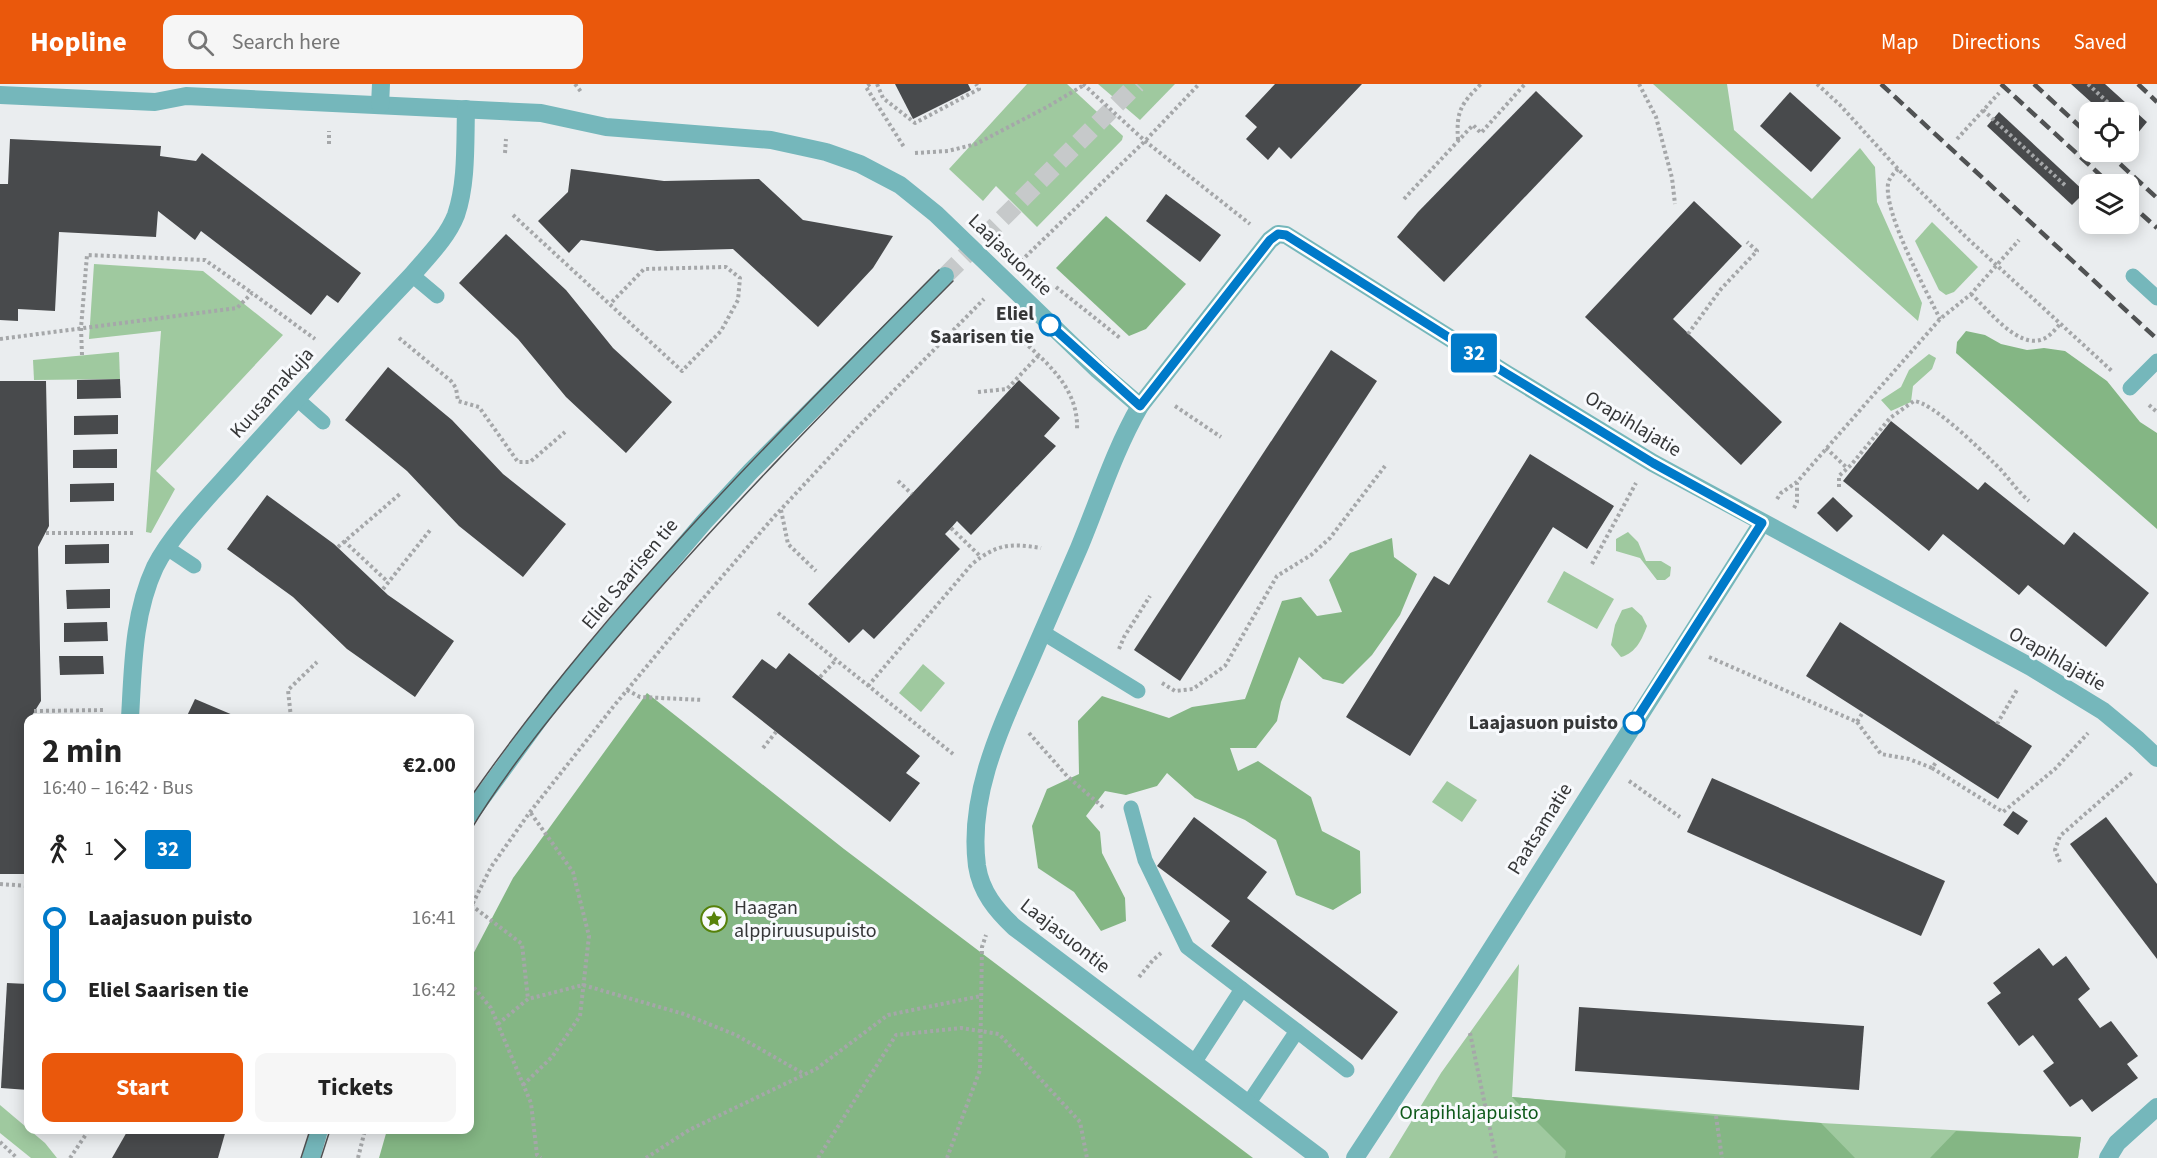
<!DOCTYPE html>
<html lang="en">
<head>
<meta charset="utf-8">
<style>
	:root { --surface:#fff; --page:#f6f6f6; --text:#222; --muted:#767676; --accent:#ea580c }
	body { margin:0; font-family:"Source Sans 3",sans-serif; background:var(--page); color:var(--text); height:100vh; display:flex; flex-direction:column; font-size:22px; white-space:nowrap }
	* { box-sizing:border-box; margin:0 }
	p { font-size:20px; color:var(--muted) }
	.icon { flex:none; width:33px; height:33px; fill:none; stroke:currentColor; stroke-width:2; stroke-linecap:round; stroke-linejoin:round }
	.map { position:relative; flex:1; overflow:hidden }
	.side { position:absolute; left:24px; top:630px; width:450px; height:420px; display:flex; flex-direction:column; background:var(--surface); border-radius:12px; box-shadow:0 3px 15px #0003 }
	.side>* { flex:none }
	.badge { padding:0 12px; border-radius:4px; font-size:21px; line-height:39px }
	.fabs { position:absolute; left:2079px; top:18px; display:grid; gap:12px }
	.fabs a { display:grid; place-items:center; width:60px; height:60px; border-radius:12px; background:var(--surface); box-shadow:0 3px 15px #0003; font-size:30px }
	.map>.badge { position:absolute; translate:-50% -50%; box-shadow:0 0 0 3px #fff }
	.legs { display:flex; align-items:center; gap:9px; height:66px; padding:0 18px; font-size:20px }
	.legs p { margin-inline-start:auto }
	.overview { display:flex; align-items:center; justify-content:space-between; height:102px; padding:0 18px }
	h1 { font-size:33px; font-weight:700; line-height:45px }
	.button { display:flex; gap:12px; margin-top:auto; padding:12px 18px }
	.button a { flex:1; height:69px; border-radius:12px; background:var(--accent); color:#fff; font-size:24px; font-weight:700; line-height:69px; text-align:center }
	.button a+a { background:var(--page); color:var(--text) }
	ul { padding:0 18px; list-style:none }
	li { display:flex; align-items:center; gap:21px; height:72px; font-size:22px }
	li i { display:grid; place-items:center; width:9px; height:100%; margin:0 8px; background:currentColor }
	li i::after { content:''; width:15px; height:15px; margin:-8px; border:4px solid; border-radius:50%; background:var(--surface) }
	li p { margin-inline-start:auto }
	li:first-child i { background:linear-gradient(#0000 50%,currentColor 0) }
	li:last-child i { background:linear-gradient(currentColor 50%,#0000 0) }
	header { display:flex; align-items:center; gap:36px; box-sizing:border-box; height:84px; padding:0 30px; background:var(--accent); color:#fff }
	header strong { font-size:28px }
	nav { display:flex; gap:33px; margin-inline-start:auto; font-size:21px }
	.search { width:420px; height:54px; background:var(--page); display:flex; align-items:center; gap:15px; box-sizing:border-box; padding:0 21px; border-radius:12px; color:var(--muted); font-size:22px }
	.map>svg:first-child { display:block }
</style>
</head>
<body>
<header>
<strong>Hopline</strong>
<div class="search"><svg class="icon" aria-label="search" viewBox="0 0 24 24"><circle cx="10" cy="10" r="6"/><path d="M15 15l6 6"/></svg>Search here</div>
<nav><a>Map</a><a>Directions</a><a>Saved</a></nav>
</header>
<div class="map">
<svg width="2157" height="1074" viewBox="0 0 2157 1074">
	<rect width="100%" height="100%" fill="#eaedef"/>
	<g fill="#9fc99f">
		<path d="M1027,0H1067L1123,52L1122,56L1037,143L996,102L983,117L949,85Z"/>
		<path d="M1098,0H1175L1140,36Z"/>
		<path d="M1653,0H1727L1734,46L1812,115L1860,64L1875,83L1877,118L1922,219L1918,237Z"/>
		<path d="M1932,138L1978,183L1954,208L1946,211L1939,206L1915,157Z"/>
		<path d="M94,180L203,187L283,251L156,387L175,405L151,449L146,448L161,247L89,255Z"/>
		<path d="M119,268L120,295L34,296L33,276Z"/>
		<path d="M1929,270L1936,274L1932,285L1913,302L1911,318L1891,327L1881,316L1901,303L1909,286Z"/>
		<path d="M1628,448L1638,458L1646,477H1661L1671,483L1670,492L1665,496H1657L1640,474L1616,467V455Z"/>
		<path d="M1564,487L1614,515L1597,545L1547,518Z"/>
		<path d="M1632,523L1642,532L1647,542C1642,555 1636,569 1621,573L1611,561L1615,541L1622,526Z"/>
		<path d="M923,580L945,599L921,628L899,609Z"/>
		<path d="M1447,697L1477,716L1462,738L1432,718Z"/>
		<path d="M1519,880L1512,1013L1821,1039L2081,1053L2078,1074H1389L1441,989Z"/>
		<path d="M0,1021L45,1059L57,1074H31L0,1049Z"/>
	</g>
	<g fill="#84b684">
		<path d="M1106,132L1186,200L1146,245L1129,252L1056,184Z"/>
		<path d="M1966,247L1985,251L2001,260L2027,266L2044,264L2065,267L2107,297L2140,338L2157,349V445L1956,269L1957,258Z"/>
		<path d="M1392,454L1394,473L1417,490L1400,531L1372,571L1343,600L1323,595L1299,573L1281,618L1277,637L1256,664H1230L1238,687L1258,677L1311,713L1322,747L1360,767L1361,809L1333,826L1296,811L1276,756L1245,736L1195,714L1167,689L1157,702L1126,711L1105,707L1086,732L1100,748L1102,769L1125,814L1126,837L1101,847L1074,808L1038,784L1032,742L1047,705L1079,690L1078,637L1102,612L1169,634L1192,623L1245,615L1282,517L1301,513L1317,532L1342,528L1329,496L1350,469Z"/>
		<path d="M647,609L844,765L1253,1074H379L387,1046H470V876L513,794Z"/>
		<path d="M1512,1013L1716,1032L1821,1039L1855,1074H1565L1566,1067Z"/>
		<path d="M1956,1047L2081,1053L2078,1074H1930Z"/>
	</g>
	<g fill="#484a4c">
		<path d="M895,0H968L971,6L913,35Z"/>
		<path d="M1275,0H1362L1291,75L1279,63L1268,76L1246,55L1257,43L1245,32Z"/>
		<path d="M2071,0H2105L2147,38L2132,56L2128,53V28H2102Z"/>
		<path d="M1536,7L1583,52L1444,198L1397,153L1418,128Z"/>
		<path d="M1790,8L1841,54L1811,88L1760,42Z"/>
		<path d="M1999,28L2085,108L2072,121L1987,42Z"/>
		<path d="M10,55L161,62L160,72L196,77L202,69L361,189L338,219L327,211L311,231L201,147L195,156L158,127L156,153L59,148L55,227L18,225V237L0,236V100H8Z"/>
		<path d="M571,85L664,97L759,95L803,136L893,152L873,184L818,243L733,165L657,167L581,156L569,169L538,137L568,108Z"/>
		<path d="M1166,110L1221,151L1200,178L1146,137Z"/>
		<path d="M1694,117L1742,162L1673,235L1782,338L1741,381L1585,233Z"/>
		<path d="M506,150L566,206L613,264L672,318L626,369L566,313L518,255L459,199Z"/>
		<path d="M1331,266L1377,297L1180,597L1134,566Z"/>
		<path d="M388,283L452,336L503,390L566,440L523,493L459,442L407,387L345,336Z"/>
		<path d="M120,295L121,314L77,315V296Z"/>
		<path d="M1019,296L1060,334L1044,352L1056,362L971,451L957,437L951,444L945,450L960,465L874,555L863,545L849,559L808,520Z"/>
		<path d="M0,297H46L49,442L38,463L41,617L28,638V790H0Z"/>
		<path d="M118,331V350L74,351V332Z"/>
		<path d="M1891,337L1978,406L1985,398L2064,461L2074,448L2149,509L2106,563L2028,501L2019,511L1943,450L1929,467L1843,397Z"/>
		<path d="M117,365V384H73V366Z"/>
		<path d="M1530,370L1614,422L1587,465L1553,443L1410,672L1346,633L1434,492L1449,501Z"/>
		<path d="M114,399V417L70,418V400Z"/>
		<path d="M267,411L334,460L388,511L454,557L415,613L347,565L293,513L227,465Z"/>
		<path d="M1833,413L1853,432L1837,448L1817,429Z"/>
		<path d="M109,460V479L65,480V461Z"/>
		<path d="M110,505V524L67,525L66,506Z"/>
		<path d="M107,538L108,557L64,558V539Z"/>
		<path d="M1840,538L2032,662L1998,715L1806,592Z"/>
		<path d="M789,569L920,672L906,689L920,699L890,738L732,613L762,575L776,585Z"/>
		<path d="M59,572H103L104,590L60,591Z"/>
		<path d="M195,615L240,634H186Z"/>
		<path d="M1712,694L1945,797L1921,852L1687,748Z"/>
		<path d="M2013,727L2028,737L2018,751L2003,741Z"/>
		<path d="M1194,733L1267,788L1247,814L1398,928L1362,976L1211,862L1230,837L1157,782Z"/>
		<path d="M2106,733L2157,800V875L2070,760Z"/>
		<path d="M2039,864L2053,882L2066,872L2090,905L2078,915L2100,944L2111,937L2138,972L2127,980L2138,994L2092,1028L2082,1015L2070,1023L2043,987L2054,979L2033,951L2019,962L1987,919L2001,909L1993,899Z"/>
		<path d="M7,899L28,900V1006L1,1004Z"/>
		<path d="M1579,923L1864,942L1859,1006L1575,987Z"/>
		<path d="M128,1046H226L218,1074H112Z"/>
	</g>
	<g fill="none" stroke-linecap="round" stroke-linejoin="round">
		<path stroke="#c6c9ca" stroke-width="18" stroke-dasharray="18 9" stroke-linecap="butt" d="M945,192L1137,0"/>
		<g stroke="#a5a7a9" stroke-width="4" stroke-dasharray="3 3" stroke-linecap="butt">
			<path d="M575,0L582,9"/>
			<path d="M870,0L866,3L904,63"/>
			<path d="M877,0L883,14L915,39L979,5L976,0"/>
			<path d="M1083,0L1145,57L1250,140"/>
			<path d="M1639,0L1656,33L1672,94L1675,120"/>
			<path d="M1817,0L1840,21L1898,85L1967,154L2113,288"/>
			<path d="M2088,0L2118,28"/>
			<path d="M1983,26L2067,103"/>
			<path d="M1957,55L1999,9"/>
			<path d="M1458,56C1456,27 1461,20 1481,0"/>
			<path d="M329,60V47"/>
			<path d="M505,69L506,55"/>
			<path d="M915,69L948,67L976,60L1047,23L1084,1"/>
			<path d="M1898,85C1894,89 1889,94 1888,100C1884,130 1926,206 1940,235"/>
			<path d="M1404,115L1473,41L1481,49L1525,0"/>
			<path d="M513,131L682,287L721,247L738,216L740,194L726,183L644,185L610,220"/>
			<path d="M1021,177L1145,57L1199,0"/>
			<path d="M1056,203L1120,254"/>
			<path d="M1971,210C1987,224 2018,266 2043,255C2049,253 2056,245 2060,240"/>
			<path d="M1015,250C1045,277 1079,303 1077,346"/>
			<path d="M1688,250L1721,205L1757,167L1747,158"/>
			<path d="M399,254L451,297L456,304L458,317L479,323L518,378H530L565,348"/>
			<path d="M0,255L237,224L252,209L315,255"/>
			<path d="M82,271L81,244L87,171L205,176L252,209"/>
			<path d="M978,308L1007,305L1039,271"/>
			<path d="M2149,321L2157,328"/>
			<path d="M1175,322L1221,353"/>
			<path d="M1826,364L1847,384"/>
			<path d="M898,397L912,410"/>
			<path d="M1839,403V392L1851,381L1890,334L1914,317C1933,319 1979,364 1994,379C2007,391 2016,406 2029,417"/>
			<path d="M1777,415L1781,409L1797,398L1940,235L1971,210L2019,156"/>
			<path d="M1794,424L1797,418V399"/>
			<path d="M781,426L788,460L816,487"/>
			<path d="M951,444L981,473"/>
			<path d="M46,449H133"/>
			<path d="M344,457L388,498"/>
			<path d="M338,463L401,409"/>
			<path d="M1592,480L1636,399"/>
			<path d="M383,505L431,445"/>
			<path d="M778,529L953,670"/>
			<path d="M1119,565L1124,553L1150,512"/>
			<path d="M1709,573L1857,638L1863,628"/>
			<path d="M820,593L836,576"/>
			<path d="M1162,599L1175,607L1193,605L1225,582L1277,492L1311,471L1330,454L1385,382"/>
			<path d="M868,602L972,480C997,460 1010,459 1041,464"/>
			<path d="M627,606L640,613L703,616"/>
			<path d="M34,627L106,626"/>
			<path d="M291,634L288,606L317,578"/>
			<path d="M1857,638L1881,670L1909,675L1932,684L1937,677"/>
			<path d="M1997,640L2018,604"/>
			<path d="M1029,649L1067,692L1105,725"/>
			<path d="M763,664L776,648"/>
			<path d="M1932,684L2003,728L2055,685L2088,649"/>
			<path d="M1629,697L1680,733"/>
			<path d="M2060,778L2055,766L2060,752L2132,689"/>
			<path d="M0,800L28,802"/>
			<path d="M471,821L522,860L528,915"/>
			<path d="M470,825L491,783L530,728L613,623L701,517L772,435L853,348L984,215"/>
			<path d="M1139,893L1153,876L1161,869"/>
			<path d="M470,899L491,924L531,1019L537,1071L541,1074"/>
			<path d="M498,940L528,915L583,901L684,930L736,951L804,990"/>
			<path d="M1470,949L1496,1074"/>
			<path d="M523,1001L552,973L580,932L589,852L573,788L530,728"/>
			<path d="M1716,1032L1722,1074"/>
			<path d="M0,1058L17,1074"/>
			<path d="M70,1074L89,1046"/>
			<path d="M358,1074L365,1046"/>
			<path d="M646,1074L689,1046L816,985L888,931L981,912"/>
			<path d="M818,1074L896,951L961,944L999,950L1080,1038L1087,1074"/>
			<path d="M947,1074L980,986L982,863L986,851"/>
		</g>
		<g stroke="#75b7bb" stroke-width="15">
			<path d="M412,191L437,212"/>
			<path d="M2133,192L2157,214"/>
			<path d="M2130,304L2157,277"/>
			<path d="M297,315L323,338"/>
			<path d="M167,464L194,482"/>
			<path d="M1042,548L1138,607"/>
			<path d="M1131,724L1145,776L1187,863L1297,947L1248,1020"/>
			<path d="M1297,947L1347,986"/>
			<path d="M1194,979L1242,905"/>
		</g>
		<g stroke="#75b7bb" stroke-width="18">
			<path d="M0,11L155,18L186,12L541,29L606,43L771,56L826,68L860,80L900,101L936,130L1098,286L1140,322"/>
			<path d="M380,21L381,0"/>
			<path d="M130,634C133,584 133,530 155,483C173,447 216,405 243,374C299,312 355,251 412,191C428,172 447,154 456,131C467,99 465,59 466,25"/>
			<path d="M470,730L556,612L704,438L751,387L945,192"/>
			<path d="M311,1074L319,1046"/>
			<path d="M1320,1074L1014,843C996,826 981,808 977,782C968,713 999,647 1026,586C1044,545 1061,505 1079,464C1099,416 1114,367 1140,322L1270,156L1278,150L1286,151L1507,290L1653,379L2031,583L2103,627L2138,656L2157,674"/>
			<path d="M1355,1074L1471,897L1762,439"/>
			<path d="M2108,1074L2117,1059L2157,1023"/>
		</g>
		<g stroke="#505253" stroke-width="1.5">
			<path d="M470,714C605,520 774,353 939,186"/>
			<path d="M470,747C510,681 560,621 610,562C718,434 835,316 953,197"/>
			<path d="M301,1074L310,1046"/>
			<path d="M321,1074L330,1046"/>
		</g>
		<g stroke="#505253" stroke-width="4.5" stroke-dasharray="12 6" stroke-linecap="butt">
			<path d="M1881,0L2157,255"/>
			<path d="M2001,0L2110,100"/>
			<path d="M2034,0L2090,52"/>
			<path d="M2138,0L2157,18"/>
			<path d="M2107,68L2157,114"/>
			<path d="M2128,118L2157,144"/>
		</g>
	</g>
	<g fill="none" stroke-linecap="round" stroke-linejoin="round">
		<g stroke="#fff" stroke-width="14">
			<path id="line-1" d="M1050,241L1140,322L1270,156L1278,150L1286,151L1507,290L1653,379L1762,439L1634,639"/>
		</g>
		<use href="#line-1" stroke="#007ac9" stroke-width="9"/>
	</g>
	<defs>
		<g id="sight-ring" transform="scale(1.35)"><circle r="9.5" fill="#f8fafd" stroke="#56810a" stroke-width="1.5"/><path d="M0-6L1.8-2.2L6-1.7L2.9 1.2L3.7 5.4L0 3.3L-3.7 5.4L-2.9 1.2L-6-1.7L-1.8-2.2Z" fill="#56810a"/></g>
	</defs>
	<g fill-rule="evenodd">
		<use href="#sight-ring" x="714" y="835"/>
	</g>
	<g fill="#fff" stroke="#007ac9" stroke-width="3">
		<circle cx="1050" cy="241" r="10"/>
		<circle cx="1634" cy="639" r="10"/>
	</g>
	<g text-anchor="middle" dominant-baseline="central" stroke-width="6" stroke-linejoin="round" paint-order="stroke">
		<g font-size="20" fill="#363738" stroke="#f8fafd">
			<text transform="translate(1010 171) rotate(44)">Laajasuontie</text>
			<text transform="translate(272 309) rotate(-48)">Kuusamakuja</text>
			<text transform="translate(1633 340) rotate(31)">Orapihlajatie</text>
			<text transform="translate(630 490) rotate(-50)">Eliel Saarisen tie</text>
			<text transform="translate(2057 575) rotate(30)">Orapihlajatie</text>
			<text transform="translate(1540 745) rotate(-58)">Paatsamatie</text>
			<text transform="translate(1065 852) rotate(38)">Laajasuontie</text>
		</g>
		<g font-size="20" font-weight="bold" fill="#363738" stroke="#f8fafd" text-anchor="end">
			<text x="1034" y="230">Eliel<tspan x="1034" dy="23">Saarisen tie</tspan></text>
			<text x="1618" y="639">Laajasuon puisto</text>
		</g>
		<g font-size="20" fill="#363738" stroke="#f8fafd" text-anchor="start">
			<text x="734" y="824">Haagan<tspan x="734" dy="23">alppiruusupuisto</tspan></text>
		</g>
		<g font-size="20" fill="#0e591a" stroke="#f8fafd">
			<text x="1469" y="1029">Orapihlajapuisto</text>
		</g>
	</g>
</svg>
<div class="fabs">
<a><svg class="icon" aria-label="locate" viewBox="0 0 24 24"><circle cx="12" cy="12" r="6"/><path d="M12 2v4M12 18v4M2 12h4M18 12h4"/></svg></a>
<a><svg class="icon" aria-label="layers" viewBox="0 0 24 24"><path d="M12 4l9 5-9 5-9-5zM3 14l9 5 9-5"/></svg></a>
</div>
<b class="badge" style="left:1474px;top:269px;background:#007ac9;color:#fff">32</b>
<section class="side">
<div class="overview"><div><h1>2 min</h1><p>16:40 – 16:42 · Bus</p></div><b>€2.00</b></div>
<div class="legs"><svg class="icon" aria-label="walk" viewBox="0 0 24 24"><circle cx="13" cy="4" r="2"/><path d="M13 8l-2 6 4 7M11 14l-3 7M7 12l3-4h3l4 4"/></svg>1<svg class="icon" aria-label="forward" viewBox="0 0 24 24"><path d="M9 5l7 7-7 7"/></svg><b class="badge" style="background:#007ac9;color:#fff">32</b></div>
<ul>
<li><i style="color:#007ac9"></i><b>Laajasuon puisto</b><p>16:41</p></li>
<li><i style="color:#007ac9"></i><b>Eliel Saarisen tie</b><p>16:42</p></li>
</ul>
<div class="button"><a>Start</a><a>Tickets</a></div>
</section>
</div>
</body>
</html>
